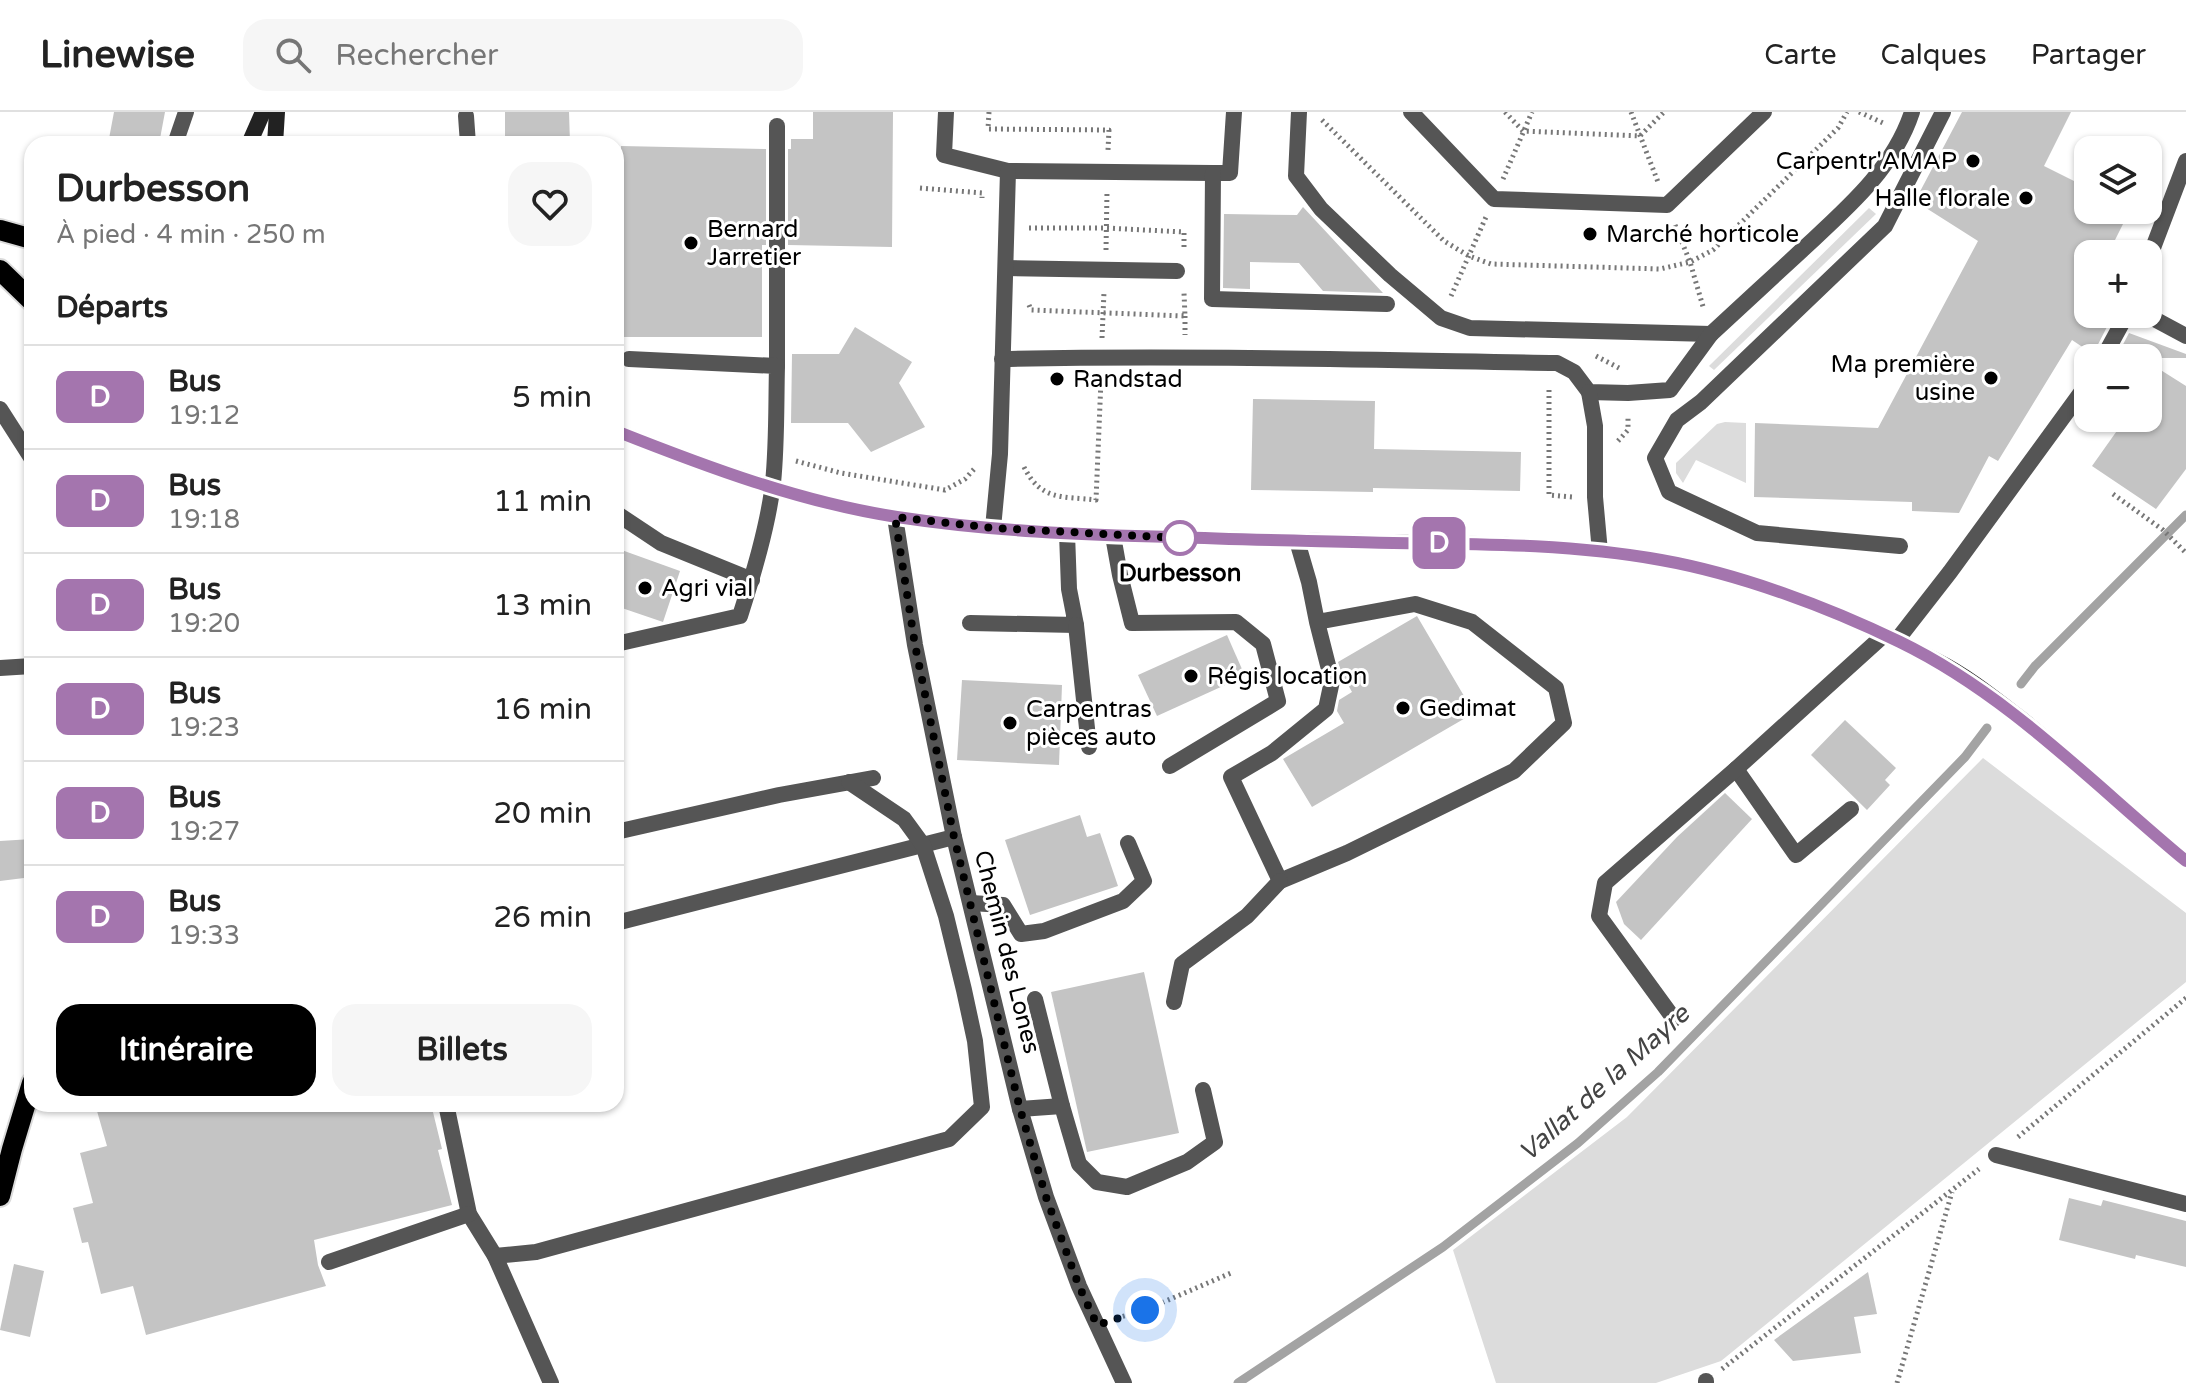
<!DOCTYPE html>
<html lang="fr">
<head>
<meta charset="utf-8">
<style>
	:root { --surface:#fff; --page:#f6f6f6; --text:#222; --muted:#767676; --line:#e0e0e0; --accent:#000 }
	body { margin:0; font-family:"Varela Round",sans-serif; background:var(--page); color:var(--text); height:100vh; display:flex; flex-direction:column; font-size:30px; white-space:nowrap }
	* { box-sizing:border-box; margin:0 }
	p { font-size:26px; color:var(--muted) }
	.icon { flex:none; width:44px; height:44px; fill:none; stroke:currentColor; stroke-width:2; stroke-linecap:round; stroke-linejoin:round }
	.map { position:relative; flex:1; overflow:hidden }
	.panel { position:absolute; left:24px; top:24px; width:600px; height:976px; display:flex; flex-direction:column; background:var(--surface); border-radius:24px; box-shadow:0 2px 6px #0004 }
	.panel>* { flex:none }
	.badge { padding:0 16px; border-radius:12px; font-size:28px; line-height:52px }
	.fabs { position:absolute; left:2074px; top:24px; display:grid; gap:16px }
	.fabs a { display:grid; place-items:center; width:88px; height:88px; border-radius:16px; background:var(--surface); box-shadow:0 2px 6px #0004; font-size:40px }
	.you { position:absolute; width:40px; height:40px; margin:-20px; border:6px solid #fff; border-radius:50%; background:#1a73e8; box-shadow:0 0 0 12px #1a73e833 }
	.map>.badge { position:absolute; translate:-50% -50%; box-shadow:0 0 0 4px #fff }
	h2 { padding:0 32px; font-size:30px; line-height:72px }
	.round { display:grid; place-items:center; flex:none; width:84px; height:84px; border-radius:24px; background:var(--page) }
	.summary { display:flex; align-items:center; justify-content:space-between; height:136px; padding:0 32px }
	h1 { font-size:38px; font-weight:700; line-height:60px }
	.action { display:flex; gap:16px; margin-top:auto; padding:16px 32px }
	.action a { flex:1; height:92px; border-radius:24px; background:var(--accent); color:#fff; font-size:32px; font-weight:700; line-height:92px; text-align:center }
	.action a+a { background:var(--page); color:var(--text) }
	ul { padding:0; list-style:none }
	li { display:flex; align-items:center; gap:24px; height:104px; padding:0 32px; border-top:2px solid var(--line) }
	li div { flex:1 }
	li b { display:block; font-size:30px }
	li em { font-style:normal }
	li .badge { min-width:88px; font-weight:700; text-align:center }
	header { display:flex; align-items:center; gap:48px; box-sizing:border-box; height:112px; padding:0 40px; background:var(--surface); border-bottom:2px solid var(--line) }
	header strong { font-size:38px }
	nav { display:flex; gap:44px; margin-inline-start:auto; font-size:28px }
	.search { width:560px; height:72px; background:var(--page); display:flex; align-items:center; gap:20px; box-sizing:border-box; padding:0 28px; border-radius:24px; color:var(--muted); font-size:30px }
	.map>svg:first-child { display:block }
</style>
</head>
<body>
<header>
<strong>Linewise</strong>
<div class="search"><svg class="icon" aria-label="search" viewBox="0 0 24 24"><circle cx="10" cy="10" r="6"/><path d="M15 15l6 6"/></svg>Rechercher</div>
<nav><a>Carte</a><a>Calques</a><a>Partager</a></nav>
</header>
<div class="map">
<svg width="2186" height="1271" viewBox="0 0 2186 1271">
	<rect width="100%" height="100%" fill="#fff"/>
	<g fill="#dcdcdc">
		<path d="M1869,96L1876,102L1714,258L1709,254Z"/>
		<path d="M1725,310L1746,311V371L1696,348L1683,371L1676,361V351L1717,312Z"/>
		<path d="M1983,646L2186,801V870L1721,1249L1656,1271H1496L1453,1138L1627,1005Z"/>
	</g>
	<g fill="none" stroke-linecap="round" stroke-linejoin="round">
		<g stroke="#a3a3a3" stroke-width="9">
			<path d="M2021,572L2035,554L2186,403"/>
			<path d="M1238,1271L1443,1135L1578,1031L1658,960L1965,645L1987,616"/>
		</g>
	</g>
	<g fill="#c4c4c4">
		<path d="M114,0H165L159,32H108Z"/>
		<path d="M505,0H569L570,32H505Z"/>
		<path d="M813,0H893L892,135L788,133V37H791V27H813Z"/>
		<path d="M1962,0H2071L2044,54L2088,76V98H2130L2108,142H2088V202H2104L2100,210L2108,213L2093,242L2072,228L1998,349L1989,344L1959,401L1912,399V390L1754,385L1755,311L1878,316L1978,129L1915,89Z"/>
		<path d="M621,34L766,37V133H762V225H618Z"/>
		<path d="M1303,95L1383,181L1323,179L1299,151L1250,150V177L1223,176L1224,102L1297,103Z"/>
		<path d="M855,215L912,250L899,271L925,315L871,340L848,311H791L792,242H839Z"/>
		<path d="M2129,221L2186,242V246H2116Z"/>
		<path d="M2148,250L2186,274V357L2156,397L2092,354L2126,306H2148Z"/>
		<path d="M1253,287L1375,289L1374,337L1521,340L1520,379L1373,376V380L1251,378Z"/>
		<path d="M616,436L680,459L663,510L616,494Z"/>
		<path d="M1417,504L1474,601L1312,695L1283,647L1344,611L1337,599L1339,588L1352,580L1342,562L1338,550Z"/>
		<path d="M1227,523L1245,564L1157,604L1138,563Z"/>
		<path d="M962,568L1062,573L1059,653L957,648Z"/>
		<path d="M1845,608L1896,656L1885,668L1890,673L1867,698L1811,643Z"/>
		<path d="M1725,681L1752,707L1641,828L1624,812L1616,790L1677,725Z"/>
		<path d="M1080,703L1087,725L1100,721L1118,774L1030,803L1005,728Z"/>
		<path d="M32,727V765L0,769V729Z"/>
		<path d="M1144,860L1179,1021L1087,1040L1051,880Z"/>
		<path d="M95,992H431L442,1037L438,1038L452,1093L314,1128L318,1153L326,1174L146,1223L133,1174L101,1182L88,1130L82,1131L73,1096L93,1091L80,1041L107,1034Z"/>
		<path d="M2069,1086L2101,1094L2103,1088L2186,1109V1155L2136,1143L2135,1147L2059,1128Z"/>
		<path d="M14,1152L44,1159L30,1225L0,1218Z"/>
		<path d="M1868,1160L1877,1202L1854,1205L1861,1241L1793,1249L1774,1228Z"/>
	</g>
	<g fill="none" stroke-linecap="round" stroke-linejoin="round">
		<g stroke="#dbdbdb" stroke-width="24">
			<g id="primary">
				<path d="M0,118L32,127"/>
				<path d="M0,158L32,189"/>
				<path d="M0,1084L12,1037L32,971"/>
			</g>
		</g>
		<g stroke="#777" stroke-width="5" stroke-dasharray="2 4" stroke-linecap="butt">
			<path d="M989,0L988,17L1109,18L1108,38"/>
			<path d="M1505,0L1523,19L1640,24L1664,0"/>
			<path d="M1631,0L1658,70"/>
			<path d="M1859,0L1883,11"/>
			<path d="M1322,8L1444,129L1469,144L1491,152L1660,157L1690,150L1713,138L1838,16L1847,0"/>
			<path d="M1503,67L1532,0"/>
			<path d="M920,76L982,81V86"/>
			<path d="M1675,113L1690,150L1704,198"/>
			<path d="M1029,116H1106L1184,120V139"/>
			<path d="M1106,138L1107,80"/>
			<path d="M1451,184L1486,105"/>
			<path d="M1029,193L1031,198L1185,204L1184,181"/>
			<path d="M1185,204V223"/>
			<path d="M1102,226L1104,180"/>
			<path d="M1596,244L1619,256"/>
			<path d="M1549,278V383L1572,385"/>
			<path d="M1618,329L1628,318V304"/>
			<path d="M796,349L841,361L945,378L965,367L975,356"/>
			<path d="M1024,355C1041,389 1062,384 1096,388L1101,268"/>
			<path d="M2113,382L2163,418L2186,441"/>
			<path d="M2018,1025L2186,886"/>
			<path d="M1117,1206L1145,1198L1231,1161"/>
			<path d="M1722,1257L1979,1057"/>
			<path d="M1897,1271L1952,1080"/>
		</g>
		<g stroke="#555" stroke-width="16">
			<path d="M946,0L944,43L1008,59L1213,61H1230L1234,0"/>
			<path d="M1299,0L1296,64L1321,97L1390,163L1441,206L1470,216L1711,222C1741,194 1772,166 1802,138C1845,98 1893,58 1912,0"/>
			<path d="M1411,0L1494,87L1667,93L1764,0"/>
			<path d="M466,4L468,32"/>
			<path d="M777,14V254"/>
			<path d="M175,32L186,0"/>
			<path d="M1213,61L1212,187L1387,192"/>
			<path d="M1006,156L1177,159"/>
			<path d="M2145,202L2186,224"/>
			<path d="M1002,247C1187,243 1372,248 1557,251L1574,260L1589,280L1628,281L1670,278L1711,222"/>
			<path d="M1589,280L1595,314V385L1600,440"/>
			<path d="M0,297L32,347"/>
			<path d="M616,401L661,431L752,468"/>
			<path d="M895,405L915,533L954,725L1020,997L1046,1085L1079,1174L1124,1271"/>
			<path d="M993,416L1000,342L1008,59"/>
			<path d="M1113,424L1120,463L1132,511L1236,510L1263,532L1278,589L1170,654"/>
			<path d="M1297,429L1309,470L1317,510L1415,492L1472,510L1556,576L1564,611L1514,659L1347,741L1280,769L1231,665L1272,641L1326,597L1332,569L1317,510"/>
			<path d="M1900,434L1757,421L1669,380L1655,346L1677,308L1701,290L1885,114L1943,0"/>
			<path d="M970,511L1076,513L1069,477L1067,421"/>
			<path d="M1076,513L1089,635"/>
			<path d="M616,532L740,504C753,463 768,414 773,371C777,332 776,293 777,254L629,247"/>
			<path d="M0,556L32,554"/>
			<path d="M1736,657L1796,743L1851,697"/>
			<path d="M616,720L779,683L873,666"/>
			<path d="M971,791L1003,793L1021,822L1044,819L1123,789L1144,769L1128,731"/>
			<path d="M616,811L954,725"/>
			<path d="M1035,887L1062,994"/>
			<path d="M1174,890L1182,852L1247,804L1280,769"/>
			<path d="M1674,907L1599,804L1605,771L1736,657L1884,523"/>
			<path d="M446,992L469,1102L495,1144L551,1271"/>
			<path d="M1020,997L1062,994L1079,1052L1097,1070L1127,1075L1187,1050L1215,1030L1203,978"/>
			<path d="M1996,1043L2186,1092"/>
			<path d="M495,1144L536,1140L949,1027L982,995L975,929L964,878L946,804L923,733L904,707L849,670"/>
			<path d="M329,1150L469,1102"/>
			<path d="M1706,1271V1269"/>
		</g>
		<g stroke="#555" stroke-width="16">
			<path d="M2148,149L2186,49"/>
			<path d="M2103,246L2127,202"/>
			<path d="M1897,528L1950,460L2088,271"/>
		</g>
		<g stroke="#222" stroke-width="16">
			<path d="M249,32L263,0"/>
			<path d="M275,32L277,0"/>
			<path d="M616,319C707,355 800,390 897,405C989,419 1082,423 1174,425C1241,427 1309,429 1376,430C1471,432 1567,431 1661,448C1757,465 1851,504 1937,549C1967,564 1994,586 2020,606C2077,652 2130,703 2186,749"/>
		</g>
		<use href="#primary" stroke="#000" stroke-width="20"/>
	</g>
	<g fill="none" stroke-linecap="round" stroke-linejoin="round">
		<g stroke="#fff" stroke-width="18">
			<path id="line" d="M616,319C707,355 800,390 897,405C989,419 1082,423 1174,425C1247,428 1320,429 1393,431C1483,432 1573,432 1661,448C1740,462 1828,495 1900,530C2009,583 2093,672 2186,749"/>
		</g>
		<use href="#line" stroke="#a475ae" stroke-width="12"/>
		<path stroke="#000" stroke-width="8" stroke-dasharray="0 14.4" d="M1145,1198L1097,1213L1079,1174L1046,1085L1020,997L954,725L915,533L895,405L993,416L1180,426"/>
	</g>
	<g fill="#000" stroke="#fff" stroke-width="3">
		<circle cx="1973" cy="49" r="8"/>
		<circle cx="2026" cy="86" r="8"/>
		<circle cx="1590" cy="122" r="8"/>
		<circle cx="691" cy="131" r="8"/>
		<circle cx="1991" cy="266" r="8"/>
		<circle cx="1057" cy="267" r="8"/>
		<circle cx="645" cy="476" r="8"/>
		<circle cx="1191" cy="564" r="8"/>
		<circle cx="1403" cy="596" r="8"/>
		<circle cx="1010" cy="611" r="8"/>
	</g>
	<circle fill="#fff" stroke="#a475ae" stroke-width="4" cx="1180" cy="426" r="16"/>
	<g text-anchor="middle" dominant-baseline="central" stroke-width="6" stroke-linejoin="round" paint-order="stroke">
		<g font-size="24" fill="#000" stroke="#fff" text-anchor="start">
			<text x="1957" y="49" text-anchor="end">Carpentr'AMAP</text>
			<text x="2010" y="86" text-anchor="end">Halle florale</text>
			<text x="707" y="117">Bernard<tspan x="707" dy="28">Jarretier</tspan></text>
			<text x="1606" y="122">Marché horticole</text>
			<text x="1975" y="252" text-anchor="end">Ma première<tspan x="1975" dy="28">usine</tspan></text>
			<text x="1073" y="267">Randstad</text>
			<text x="661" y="476">Agri vial</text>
			<text x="1207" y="564">Régis location</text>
			<text x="1419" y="596">Gedimat</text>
			<text x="1026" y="597">Carpentras<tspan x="1026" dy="28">pièces auto</tspan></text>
		</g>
		<g font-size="24" font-weight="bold" fill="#000" stroke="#fff">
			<text x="1180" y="461">Durbesson</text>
		</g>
		<g font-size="24" fill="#000" stroke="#fff">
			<text transform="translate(1007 840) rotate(76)">Chemin des Lones</text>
		</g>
		<g font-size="26" font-style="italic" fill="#444" stroke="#fff">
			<text transform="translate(1604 971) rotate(-42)">Vallat de la Mayre</text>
		</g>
	</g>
</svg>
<div class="fabs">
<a><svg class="icon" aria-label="layers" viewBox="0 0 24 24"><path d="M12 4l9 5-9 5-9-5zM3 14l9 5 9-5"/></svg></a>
<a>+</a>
<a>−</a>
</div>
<div class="you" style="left:1145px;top:1198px"></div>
<b class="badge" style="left:1439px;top:431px;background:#a475ae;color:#fff">D</b>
<section class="panel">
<div class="summary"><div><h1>Durbesson</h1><p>À pied · 4 min · 250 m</p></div><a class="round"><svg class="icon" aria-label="heart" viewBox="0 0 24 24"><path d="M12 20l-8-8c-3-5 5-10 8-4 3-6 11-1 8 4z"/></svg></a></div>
<h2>Départs</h2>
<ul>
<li><span class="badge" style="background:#a475ae;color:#fff">D</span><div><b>Bus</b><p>19:12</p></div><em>5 min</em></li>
<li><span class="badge" style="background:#a475ae;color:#fff">D</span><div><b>Bus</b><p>19:18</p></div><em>11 min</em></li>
<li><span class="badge" style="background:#a475ae;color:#fff">D</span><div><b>Bus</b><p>19:20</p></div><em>13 min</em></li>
<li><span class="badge" style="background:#a475ae;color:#fff">D</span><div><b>Bus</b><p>19:23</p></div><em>16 min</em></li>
<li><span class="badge" style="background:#a475ae;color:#fff">D</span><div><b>Bus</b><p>19:27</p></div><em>20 min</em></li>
<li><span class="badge" style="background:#a475ae;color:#fff">D</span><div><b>Bus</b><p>19:33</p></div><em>26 min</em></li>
</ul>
<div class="action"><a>Itinéraire</a><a>Billets</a></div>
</section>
</div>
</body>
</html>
